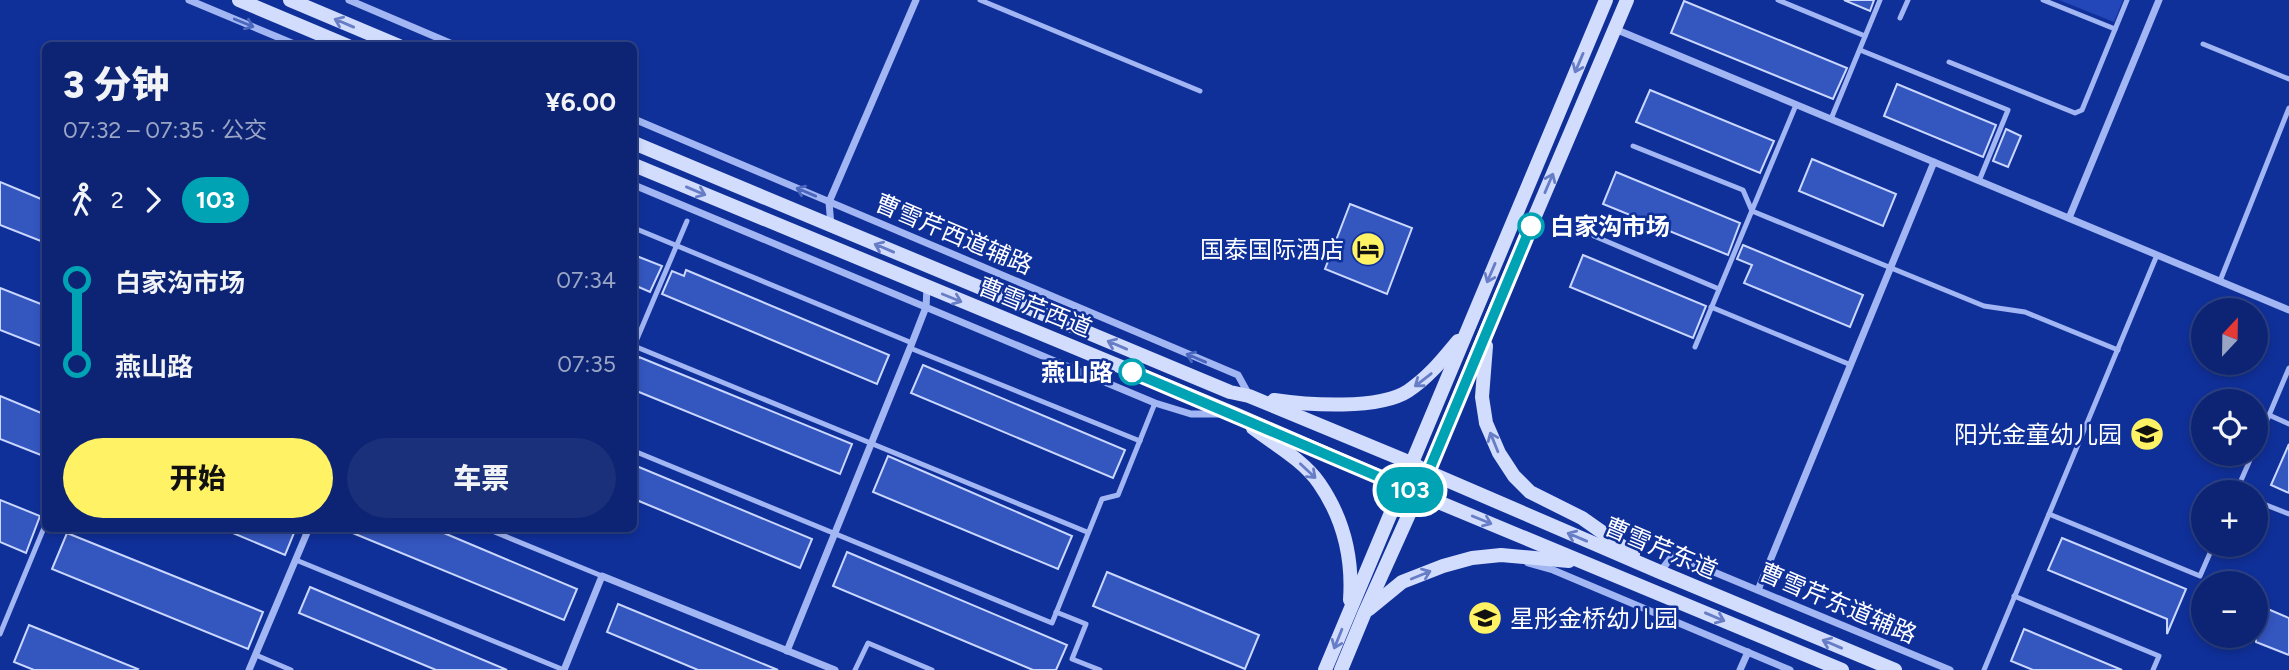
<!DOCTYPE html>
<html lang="zh">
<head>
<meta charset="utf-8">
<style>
	:root { --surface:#0c2473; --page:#1a307b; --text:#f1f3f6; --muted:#9aa4c4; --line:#2c4185; --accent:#fff265 }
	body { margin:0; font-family:Figtree,"Noto Sans SC",sans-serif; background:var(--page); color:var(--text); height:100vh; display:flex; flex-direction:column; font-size:26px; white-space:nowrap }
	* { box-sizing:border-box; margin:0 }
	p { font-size:23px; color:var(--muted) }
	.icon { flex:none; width:38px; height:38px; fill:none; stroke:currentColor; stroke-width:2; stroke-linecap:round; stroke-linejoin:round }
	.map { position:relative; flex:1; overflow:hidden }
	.side { position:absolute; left:42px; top:42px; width:595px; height:490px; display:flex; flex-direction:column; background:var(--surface); border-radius:10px; box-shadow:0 4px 10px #0003,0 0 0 2px var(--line) }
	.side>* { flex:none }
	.badge { padding:0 14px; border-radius:23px; font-size:24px; line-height:46px }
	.needle { width:46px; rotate:22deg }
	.buttons { position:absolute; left:2191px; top:298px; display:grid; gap:14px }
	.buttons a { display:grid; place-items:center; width:77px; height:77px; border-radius:50%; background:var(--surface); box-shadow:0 4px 10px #0003,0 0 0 2px var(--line); font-size:35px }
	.map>.badge { position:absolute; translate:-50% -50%; box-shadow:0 0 0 4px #fff }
	.legs { display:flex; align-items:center; gap:10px; height:77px; padding:0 21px; font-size:23px }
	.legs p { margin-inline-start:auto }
	.headline { display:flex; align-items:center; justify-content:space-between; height:119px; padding:0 21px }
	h1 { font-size:38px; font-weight:800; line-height:52px }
	.action { display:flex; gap:14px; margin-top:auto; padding:14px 21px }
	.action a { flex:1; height:80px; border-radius:42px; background:var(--accent); color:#111; font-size:28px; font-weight:800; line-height:80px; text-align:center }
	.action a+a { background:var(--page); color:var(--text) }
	ul { padding:0 21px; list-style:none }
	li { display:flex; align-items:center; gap:24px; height:84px; font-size:26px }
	li i { display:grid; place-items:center; width:10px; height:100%; margin:0 9px; background:currentColor }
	li i::after { content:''; width:18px; height:18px; margin:-9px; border:5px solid; border-radius:50%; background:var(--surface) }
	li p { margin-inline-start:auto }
	li:first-child i { background:linear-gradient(#0000 50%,currentColor 0) }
	li:last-child i { background:linear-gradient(currentColor 50%,#0000 0) }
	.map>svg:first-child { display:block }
</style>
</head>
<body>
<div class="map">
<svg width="2289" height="670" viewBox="0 0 2289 670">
	<rect width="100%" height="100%" fill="#103099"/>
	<path fill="#2347b8" d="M2059,0H2123L2114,22Z"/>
	<g fill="#3456bf" stroke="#cad7fe" stroke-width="2">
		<path d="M1844,0H1874L1870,11Z"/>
		<path d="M1684,1L1847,68L1833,99L1671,33Z"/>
		<path d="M1897,84L1996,125L1983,157L1884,116Z"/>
		<path d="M1650,90L1774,141L1760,173L1636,122Z"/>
		<path d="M2006,129L2021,136L2008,167L1993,161Z"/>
		<path d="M1812,159L1896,194L1883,226L1799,191Z"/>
		<path d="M1616,172L1740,223L1728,255L1603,204Z"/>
		<path d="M0,182L46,201V243L0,225Z"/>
		<path d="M1350,204L1412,228L1387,294L1325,269Z"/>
		<path d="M1743,245L1863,295L1850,327L1744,283L1752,265L1737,259Z"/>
		<path d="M634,255L662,266L650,292L634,285Z"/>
		<path d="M1583,255L1706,306L1693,338L1570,287Z"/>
		<path d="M686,270L889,355L877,384L662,294L672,271L684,276Z"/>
		<path d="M0,288L46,306V348L0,330Z"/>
		<path d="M639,357L852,444L840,474L634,390V370Z"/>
		<path d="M923,365L1125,450L1113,478L911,393Z"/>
		<path d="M0,396L46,415V457L0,439Z"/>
		<path d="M2289,444V493L2271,485Z"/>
		<path d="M888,456L1072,536L1058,569L873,492Z"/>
		<path d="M634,465L812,539L800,568L634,499Z"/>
		<path d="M0,500L40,516L26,553L0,542Z"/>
		<path d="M221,528H296L285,555Z"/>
		<path d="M432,528L577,589L564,620L343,529Z"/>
		<path d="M67,533L263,612L248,649L52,569Z"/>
		<path d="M2062,538L2186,589L2167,634V619L2048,570Z"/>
		<path d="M847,552L1067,645L1056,670H1033L833,586Z"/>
		<path d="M1107,572L1259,635L1245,669L1093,606Z"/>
		<path d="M310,587L507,670H436L299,613Z"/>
		<path d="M618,604L778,670H698L607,632Z"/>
		<path d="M2256,604L2289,618V655L2256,642Z"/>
		<path d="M29,625L138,669L137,670H34L14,662Z"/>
		<path d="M2024,629L2122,670H2033L2011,661Z"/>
	</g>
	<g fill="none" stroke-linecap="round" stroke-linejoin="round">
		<g stroke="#a2b6f4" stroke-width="5">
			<path d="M980,0L1200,91"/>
			<path d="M1778,0L1865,36"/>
			<path d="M2043,0L2115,29"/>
			<path d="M1900,18L1908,0"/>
			<path d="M2203,44L2289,79"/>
			<path d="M1860,50L2008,110L1979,181"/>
			<path d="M1949,62L2075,113L2082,110L2127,0"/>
			<path d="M1831,119L1880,0"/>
			<path d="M1633,146L1743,190L1752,211L1984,306L2025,312L2118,350"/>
			<path d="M634,228L912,343"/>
			<path d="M1594,236L1719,289"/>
			<path d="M2220,281L2289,108"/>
			<path d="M1711,307L1851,365"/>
			<path d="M634,346L1087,532"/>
			<path d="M634,346L687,221"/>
			<path d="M1695,347L1796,105"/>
			<path d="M910,348L1140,441"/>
			<path d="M2269,415L2289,424"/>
			<path d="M2256,446L2289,368"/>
			<path d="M634,451L1052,623L1102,499L1118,495L1155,403"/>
			<path d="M2236,492L2253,453"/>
			<path d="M2256,501L2289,514"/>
			<path d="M2049,514L2200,576L2214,544"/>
			<path d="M485,528L602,576"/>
			<path d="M296,560L564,670"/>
			<path d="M2014,596L2159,656L2153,670"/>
			<path d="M1056,612L1086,624L1072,659L1100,670"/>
			<path d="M0,634L46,523"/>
			<path d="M256,655L291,670"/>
			<path d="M855,670L868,643L932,670"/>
			<path d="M1984,670L2157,255"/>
		</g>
		<g stroke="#a2b6f4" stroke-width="7">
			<path d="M189,0L299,46"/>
			<path d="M349,0L457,46"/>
			<path d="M1615,29L2289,310"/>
			<path d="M634,119L1238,375L1249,395"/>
			<path d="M634,185L1155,403L1191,414H1224"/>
			<path d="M2069,218L2159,0"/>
			<path d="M831,226L829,202L916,0"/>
			<path d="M1528,563L1553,570L1790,670"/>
			<path d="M1660,572L1673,555L1950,670"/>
			<path d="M1758,590L1934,162"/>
			<path d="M787,651L912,343L926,307L927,288"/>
			<path d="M249,670L309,528"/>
			<path d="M564,670L602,576L835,670"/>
			<path d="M1740,670L1748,652"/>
		</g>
		<g stroke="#d2dcfd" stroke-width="14">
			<path d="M239,0L348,46"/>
			<path d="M290,0L399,46"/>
			<path d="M634,143L1230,392L1249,396L1411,463L1428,472L1660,572L1895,670"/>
			<path d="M634,165L1235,414L1419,494L1842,670"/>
			<path d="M1486,346L1482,397L1486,423L1499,453L1514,476L1530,492L1582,518L1633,554"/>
			<path d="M1274,400C1308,405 1379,410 1408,391C1429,377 1443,359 1458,341"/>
			<path d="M1253,428C1274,444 1303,460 1319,483C1344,519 1353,557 1350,600"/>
			<path d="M1369,609L1402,582L1443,566L1472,558L1501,555L1569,561"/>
			<path d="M1325,670L1606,0"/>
			<path d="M1341,670L1365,612L1428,472L1489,324L1627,0"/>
		</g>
	</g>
	<defs><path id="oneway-shaft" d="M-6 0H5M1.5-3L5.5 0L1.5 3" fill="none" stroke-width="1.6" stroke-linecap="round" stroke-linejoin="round" transform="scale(1.75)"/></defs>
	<g stroke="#4a66bd">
		<use href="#oneway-shaft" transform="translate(244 23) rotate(22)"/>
		<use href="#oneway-shaft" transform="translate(806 192) rotate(-157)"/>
		<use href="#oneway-shaft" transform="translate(1196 358) rotate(-157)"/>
	</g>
	<g stroke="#677dc6">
		<use href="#oneway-shaft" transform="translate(344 23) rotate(-157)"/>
		<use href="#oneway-shaft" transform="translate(1579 63) rotate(113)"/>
		<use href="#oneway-shaft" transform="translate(1549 183) rotate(-67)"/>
		<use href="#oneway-shaft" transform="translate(696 191) rotate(23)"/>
		<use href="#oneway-shaft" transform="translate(884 248) rotate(-157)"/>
		<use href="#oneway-shaft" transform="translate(1491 273) rotate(113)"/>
		<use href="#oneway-shaft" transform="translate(952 298) rotate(22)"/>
		<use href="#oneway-shaft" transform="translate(1117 345) rotate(-157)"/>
		<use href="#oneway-shaft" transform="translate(1423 380) rotate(142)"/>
		<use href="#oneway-shaft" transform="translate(1494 442) rotate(-112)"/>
		<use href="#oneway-shaft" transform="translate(1308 471) rotate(43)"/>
		<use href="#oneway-shaft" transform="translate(1482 520) rotate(22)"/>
		<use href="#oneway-shaft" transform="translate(1577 537) rotate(-157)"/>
		<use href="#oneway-shaft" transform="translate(1421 575) rotate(-22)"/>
		<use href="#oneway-shaft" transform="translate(1715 617) rotate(23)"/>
		<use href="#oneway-shaft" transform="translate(1338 639) rotate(112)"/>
		<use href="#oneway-shaft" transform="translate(1832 644) rotate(-157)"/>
	</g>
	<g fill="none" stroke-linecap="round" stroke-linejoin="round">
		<g stroke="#fff" stroke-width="16">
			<path id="line-1" d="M1132,372L1419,494L1531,226"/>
		</g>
		<use href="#line-1" stroke="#00a3b4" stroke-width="10"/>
	</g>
	<defs>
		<g id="hotel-disc" transform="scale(1.75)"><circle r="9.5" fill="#fff265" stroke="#103099"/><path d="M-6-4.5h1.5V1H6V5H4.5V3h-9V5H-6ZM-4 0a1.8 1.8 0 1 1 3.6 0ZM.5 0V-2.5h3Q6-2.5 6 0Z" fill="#111"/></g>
		<g id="school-disc" transform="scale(1.75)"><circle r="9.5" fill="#fff265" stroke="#103099"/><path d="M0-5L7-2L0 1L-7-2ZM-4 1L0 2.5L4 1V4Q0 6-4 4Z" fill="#111"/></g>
	</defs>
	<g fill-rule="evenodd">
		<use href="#hotel-disc" x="1368" y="249"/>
		<use href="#school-disc" x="2147" y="434"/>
		<use href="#school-disc" x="1485" y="618"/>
	</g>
	<g fill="#fff" stroke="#00a3b4" stroke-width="3.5">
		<circle cx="1531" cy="226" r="12"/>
		<circle cx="1132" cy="372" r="12"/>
	</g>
	<g text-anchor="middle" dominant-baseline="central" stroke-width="5" stroke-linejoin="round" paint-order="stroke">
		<g font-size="24" font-weight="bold" fill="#fff" stroke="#103099" text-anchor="start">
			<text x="1550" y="226">白家沟市场</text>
			<text x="1113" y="372" text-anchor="end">燕山路</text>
		</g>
		<g font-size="24" fill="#fff" stroke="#103099">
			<text transform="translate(954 234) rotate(23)">曹雪芹西道辅路</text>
			<text transform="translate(1035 307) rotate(22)">曹雪芹西道</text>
			<text transform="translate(1661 548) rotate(23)">曹雪芹东道</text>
			<text transform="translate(1838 603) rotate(23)">曹雪芹东道辅路</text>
		</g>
		<g font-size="24" fill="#fff" stroke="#103099" text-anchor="end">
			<text x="1344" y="249">国泰国际酒店</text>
			<text x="2122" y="434">阳光金童幼儿园</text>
			<text x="1510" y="618" text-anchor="start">星彤金桥幼儿园</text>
		</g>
	</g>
</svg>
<div class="buttons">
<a><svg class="needle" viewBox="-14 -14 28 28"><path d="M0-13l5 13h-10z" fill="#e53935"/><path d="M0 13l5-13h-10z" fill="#9aa4c4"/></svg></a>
<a><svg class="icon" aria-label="locate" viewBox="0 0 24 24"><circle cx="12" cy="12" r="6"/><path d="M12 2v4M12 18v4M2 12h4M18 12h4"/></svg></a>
<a>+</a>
<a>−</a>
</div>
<b class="badge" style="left:1410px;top:490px;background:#00a3b4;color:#fff">103</b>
<section class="side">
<div class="headline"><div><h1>3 分钟</h1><p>07:32 – 07:35 · 公交</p></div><b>¥6.00</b></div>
<div class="legs"><svg class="icon" aria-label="walk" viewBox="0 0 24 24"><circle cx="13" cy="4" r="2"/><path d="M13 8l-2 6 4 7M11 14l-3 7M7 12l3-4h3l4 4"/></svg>2<svg class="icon" aria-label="forward" viewBox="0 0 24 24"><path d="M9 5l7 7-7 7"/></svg><b class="badge" style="background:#00a3b4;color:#fff">103</b></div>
<ul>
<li><i style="color:#00a3b4"></i><b>白家沟市场</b><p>07:34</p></li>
<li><i style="color:#00a3b4"></i><b>燕山路</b><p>07:35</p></li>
</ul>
<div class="action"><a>开始</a><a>车票</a></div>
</section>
</div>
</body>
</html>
